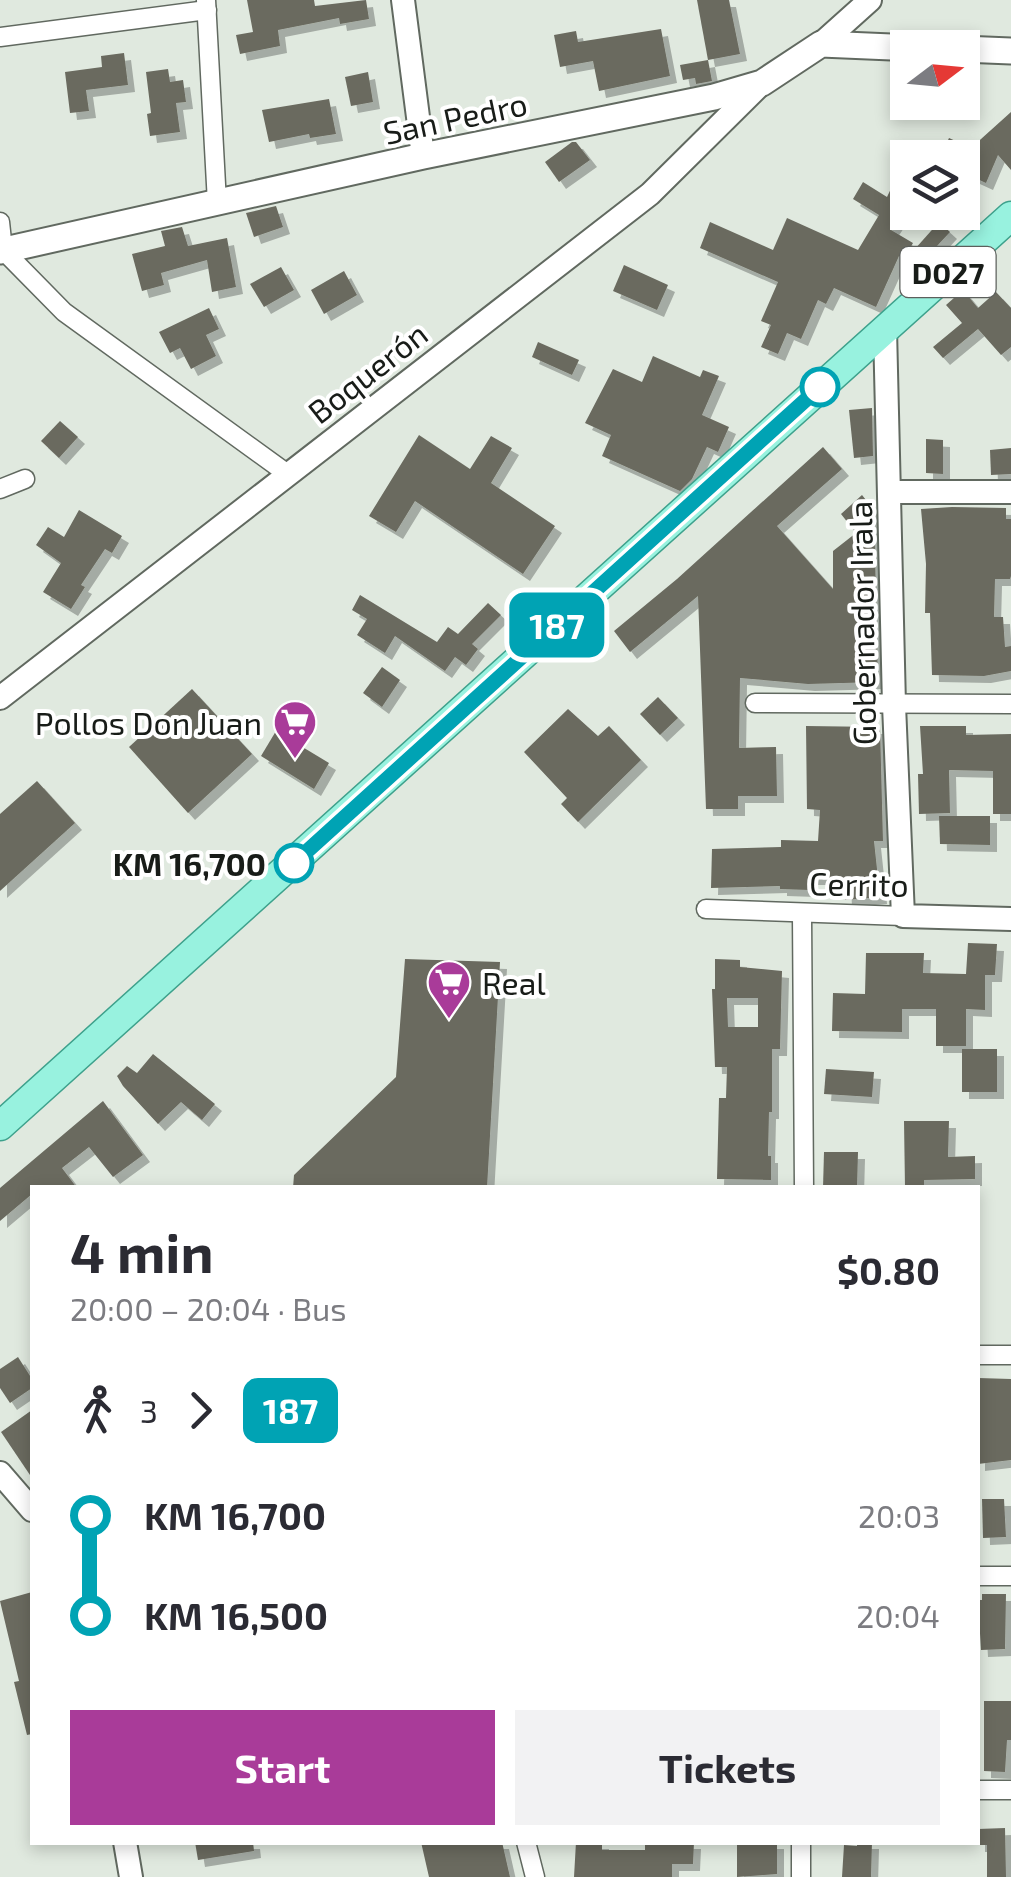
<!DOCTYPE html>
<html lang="en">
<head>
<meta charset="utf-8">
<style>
	:root { --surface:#fff; --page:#f2f2f3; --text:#2b2b33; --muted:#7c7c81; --accent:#a93b99 }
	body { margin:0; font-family:"Exo 2",sans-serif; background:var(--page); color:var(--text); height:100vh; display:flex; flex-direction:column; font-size:38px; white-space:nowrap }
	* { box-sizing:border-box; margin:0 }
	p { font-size:32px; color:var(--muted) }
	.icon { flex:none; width:55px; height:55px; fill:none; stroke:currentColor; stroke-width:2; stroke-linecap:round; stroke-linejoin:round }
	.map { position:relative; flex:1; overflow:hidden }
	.drawer { position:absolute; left:30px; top:1185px; width:950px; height:660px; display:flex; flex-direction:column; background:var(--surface); border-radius:0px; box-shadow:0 5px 15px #0003 }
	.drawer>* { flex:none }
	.badge { padding:0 20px; border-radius:15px; font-size:35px; line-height:65px }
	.needle { width:65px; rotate:74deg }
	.tools { position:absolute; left:890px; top:30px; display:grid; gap:20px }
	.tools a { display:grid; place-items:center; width:90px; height:90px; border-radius:0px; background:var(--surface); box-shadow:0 5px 15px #0003; font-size:50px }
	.map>.badge { position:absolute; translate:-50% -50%; box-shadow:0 0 0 5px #fff }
	.legs { display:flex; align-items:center; gap:15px; height:110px; padding:0 40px; font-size:32px }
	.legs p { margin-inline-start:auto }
	.overview { display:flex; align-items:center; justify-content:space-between; height:170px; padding:0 40px }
	h1 { font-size:55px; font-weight:700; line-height:75px }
	.cta { display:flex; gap:20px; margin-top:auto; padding:20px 40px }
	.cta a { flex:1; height:115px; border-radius:0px; background:var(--accent); color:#fff; font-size:40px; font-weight:700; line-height:115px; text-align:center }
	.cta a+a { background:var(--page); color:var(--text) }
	ul { padding:0 40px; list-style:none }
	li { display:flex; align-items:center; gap:35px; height:100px; font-size:38px }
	li i { display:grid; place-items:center; width:15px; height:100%; margin:0 12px; background:currentColor }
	li i::after { content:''; width:25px; height:25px; margin:-12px; border:8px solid; border-radius:50%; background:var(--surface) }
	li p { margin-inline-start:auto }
	li:first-child i { background:linear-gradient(#0000 50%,currentColor 0) }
	li:last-child i { background:linear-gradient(currentColor 50%,#0000 0) }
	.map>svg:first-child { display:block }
</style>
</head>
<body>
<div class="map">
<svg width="1011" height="1877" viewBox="0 0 1011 1877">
	<defs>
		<filter id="shadow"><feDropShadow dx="7" dy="7" stdDeviation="0" flood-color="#0004"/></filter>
	</defs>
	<rect width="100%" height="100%" fill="#e0e9df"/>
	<g fill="#6a6a5f" fill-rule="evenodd" filter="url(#shadow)">
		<path d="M247,0H314L315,6L366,0L369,19L340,24L339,18L278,30L280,46L240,54L236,35L253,32Z"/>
		<path d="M697,0H729L740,54L708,60Z"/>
		<path d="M661,29L670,76L599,91L593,61L560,67L554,35L576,31L578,42Z"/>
		<path d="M124,53L128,85L86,90L89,111L70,113L65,72L102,67L101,56Z"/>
		<path d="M708,60L712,81L696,84L695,78L683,80L680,65Z"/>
		<path d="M168,69L170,82L183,80L186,102L176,103L180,132L150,136L147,114L151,113L146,72Z"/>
		<path d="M368,72L373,102L351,106L345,77Z"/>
		<path d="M329,99L336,134L310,138L309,134L269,142L262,110Z"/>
		<path d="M1011,112V170L998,155L986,183L962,172V158H940L949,138L971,148Z"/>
		<path d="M572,142H576L590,160L559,182L545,162Z"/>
		<path d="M908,153V204L891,230L913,243L904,259L899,256L876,307L834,288L826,304L818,300L801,339L787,333L778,354L761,347L771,325L761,321L778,282L700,248L710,222L773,250L787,218L858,250L879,215L853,199L863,182L887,197Z"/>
		<path d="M276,206L283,227L254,237L246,213Z"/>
		<path d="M939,222L950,232L924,260L914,250Z"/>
		<path d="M182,227L188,246L227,238L236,287L212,292L207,260L161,273L164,285L142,291L132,254L165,246L161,231Z"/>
		<path d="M624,265L668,285L657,310L613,291Z"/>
		<path d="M281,267L294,290L264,307L250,284Z"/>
		<path d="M344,271L357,295L324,314L311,290Z"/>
		<path d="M963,290L978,308L996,292L1011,308V347L1001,355L978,329L943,358L933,347L962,323L946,305Z"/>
		<path d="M209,308L219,329L206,335L216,356L191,369L180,348L170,353L159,332Z"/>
		<path d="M538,342L579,360L572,375L532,357Z"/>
		<path d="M653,356L700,377L703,370L719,376L702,415L729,427L718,452L707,447L692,479L680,491L602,456L611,435L585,423L613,369L642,382Z"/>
		<path d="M872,408L873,456L854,458L849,410Z"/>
		<path d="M60,421L78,437L59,458L41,441Z"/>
		<path d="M419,435L470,469L491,436L512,448L491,483L555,526L523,574L415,501L396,532L369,516Z"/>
		<path d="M926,439L943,440V474L926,473Z"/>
		<path d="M823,447L842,469L777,526L833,589V551L856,533L841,514L862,495L874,510L878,682L808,684L740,678L739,748L776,747L777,796H738V809H706L698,596L630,652L614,631L677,579Z"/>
		<path d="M1011,448V474L991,475L990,450Z"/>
		<path d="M952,507L1006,508V519H1011V576L1010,579H995L994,617H1003L1005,647L1011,646V671L984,676L932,675L930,613H925L926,564L921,509Z"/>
		<path d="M79,510L122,536L112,553L105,549L81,585L85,587L71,609L43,592L61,563L36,545L48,527L64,537Z"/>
		<path d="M360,595L437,642L448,627L458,634L488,603L501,615L472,644L478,649L466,665L455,657L445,671L395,636L385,653L357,635L367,619L352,610Z"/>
		<path d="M382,667L400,680L382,707L363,693Z"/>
		<path d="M192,689L252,754L188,813L129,747Z"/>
		<path d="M658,697L678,718L660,735L640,714Z"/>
		<path d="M568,709L598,736L609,726L641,760L578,822L561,804L567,798L524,752Z"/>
		<path d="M806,726L880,727L883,841H874L880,897L845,900L844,878H809V890L780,889V886L711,888L712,849L781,847V840L818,841L820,810L807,809Z"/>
		<path d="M920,726H966V735L1011,734V814H993V771L949,770L950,813L919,814L918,774H923Z"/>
		<path d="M276,731L329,763L314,789L261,756Z"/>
		<path d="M37,781L75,823L0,891V814Z"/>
		<path d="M939,816H990V845L940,844Z"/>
		<path d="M968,943L997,944L995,975H985V1010L966,1009V1046H936V1009H902V1032L832,1031L833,993L865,994L866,953H924L923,973L966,974Z"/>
		<path d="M405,959L500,962L487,1188H293L294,1175L396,1077Z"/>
		<path d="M715,959L740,960V967L782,971L780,1049H772V1112H769L768,1156H771V1180L717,1179L719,1098H726L727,1067H715L712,989H715ZM727,998H758V1027H728Z"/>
		<rect x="962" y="1049" width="35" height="43"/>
		<path d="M153,1054L215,1104L202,1120L181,1102L158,1124L123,1086L117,1076L127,1066L137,1073Z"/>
		<path d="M826,1069L874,1072L872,1097L824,1094Z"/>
		<path d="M103,1101L143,1155L113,1177L89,1147L62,1168L77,1188H32V1194L0,1221V1188Z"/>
		<path d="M904,1121H949L948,1157L975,1156V1179L924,1180V1188H905Z"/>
		<path d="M824,1152H858L857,1188H823Z"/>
		<path d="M18,1357L32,1379V1388L10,1403L0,1388V1369Z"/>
		<path d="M978,1378L1011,1379V1460L978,1464Z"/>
		<path d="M32,1410V1478L1,1432Z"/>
		<path d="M982,1499H1004L1006,1537L983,1538Z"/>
		<path d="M32,1592V1734L27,1735L14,1682L19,1681L0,1601Z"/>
		<path d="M982,1594H1006L1005,1649L981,1650L978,1600H982Z"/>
		<path d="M984,1701H1011V1740H1007L1005,1772L984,1771Z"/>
		<path d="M1005,1828L1006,1877H987V1845H978V1829Z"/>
		<path d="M195,1842H253L254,1851L198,1860Z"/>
		<path d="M421,1842H502L510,1877H429Z"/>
		<path d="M576,1842H602V1850H645V1842H694L693,1864H672V1877H574Z"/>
		<path d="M737,1842H777V1874L737,1877Z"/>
		<path d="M857,1842H872L871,1877H842L844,1845L857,1846Z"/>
	</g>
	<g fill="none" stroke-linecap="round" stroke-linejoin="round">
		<g stroke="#616960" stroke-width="21">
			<g id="minor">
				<path d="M206,0L217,203"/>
				<path d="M0,37L207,10"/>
				<path d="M0,222L3,250L64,312L289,475"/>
				<path d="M0,489L25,479"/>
				<path d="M755,703L1011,704"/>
				<path d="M706,909L903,916"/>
				<path d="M802,915L804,1188"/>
				<path d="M978,1355H1011"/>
				<path d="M978,1576H1011"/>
				<path d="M978,1790H1011"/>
				<path d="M526,1842L535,1877"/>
				<path d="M801,1842V1877"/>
			</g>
		</g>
		<g stroke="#616960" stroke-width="26">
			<g id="tertiary">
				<path d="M403,0L423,156"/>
				<path d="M821,44L870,0"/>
				<path d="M885,329L894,705L903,916L1011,919"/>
				<path d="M892,492H1011"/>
				<path d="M0,698L650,194L762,83"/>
				<path d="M0,1473L32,1510"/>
				<path d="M125,1842L131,1877"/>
			</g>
		</g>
		<g stroke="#616960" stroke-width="29">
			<g id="secondary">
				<path d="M962,49L1011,51"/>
				<path d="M0,251L423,156L714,97L762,83L821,44L915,48"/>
			</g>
		</g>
		<g stroke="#3ea18c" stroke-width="31">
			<path id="primary" d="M0,1126L1011,216"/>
		</g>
		<use href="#minor" stroke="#fff" stroke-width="18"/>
		<use href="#tertiary" stroke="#fff" stroke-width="22"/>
		<use href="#secondary" stroke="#fff" stroke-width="25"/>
		<use href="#primary" stroke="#98f2df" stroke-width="28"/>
	</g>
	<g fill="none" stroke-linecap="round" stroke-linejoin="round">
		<g stroke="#fff" stroke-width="22">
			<path id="line-1" d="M294,863L820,387"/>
		</g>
		<use href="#line-1" stroke="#00a3b4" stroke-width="15"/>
	</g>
	<defs>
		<g id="supermarket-pin" transform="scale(2.25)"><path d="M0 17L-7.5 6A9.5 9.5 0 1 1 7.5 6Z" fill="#a93b99" stroke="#fff"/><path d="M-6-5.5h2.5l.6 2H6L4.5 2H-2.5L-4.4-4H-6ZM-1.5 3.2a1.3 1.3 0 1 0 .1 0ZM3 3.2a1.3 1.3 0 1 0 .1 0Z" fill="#fff"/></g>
	</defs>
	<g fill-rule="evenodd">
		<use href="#supermarket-pin" x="295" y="722"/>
		<use href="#supermarket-pin" x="449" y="982"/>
	</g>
	<g fill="#fff" stroke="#00a3b4" stroke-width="5">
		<circle cx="820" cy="387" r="18"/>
		<circle cx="294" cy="863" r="18"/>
	</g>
	<g text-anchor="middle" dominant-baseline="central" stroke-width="8" stroke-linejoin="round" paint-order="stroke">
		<rect fill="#fff" stroke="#5d605d" stroke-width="2.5" x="900.5" y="247" width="95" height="50" rx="8"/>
		<g font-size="30" font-weight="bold" fill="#181c18">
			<text x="948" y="272">D027</text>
		</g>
		<g font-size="32" fill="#181c18" stroke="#fff">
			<text transform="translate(455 117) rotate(-12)">San Pedro</text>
			<text transform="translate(367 372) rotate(-38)">Boquerón</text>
			<text transform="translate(861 623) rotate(-91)">Gobernador Irala</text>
			<text transform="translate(859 883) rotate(1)">Cerrito</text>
		</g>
		<g font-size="32" fill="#181c18" stroke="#fff" text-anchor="end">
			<text x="262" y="722">Pollos Don Juan</text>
			<text x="482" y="982" text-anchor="start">Real</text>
		</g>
		<g font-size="32" font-weight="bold" fill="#181c18" stroke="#fff" text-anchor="end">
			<text x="266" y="863">KM 16,700</text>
		</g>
	</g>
</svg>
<div class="tools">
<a><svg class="needle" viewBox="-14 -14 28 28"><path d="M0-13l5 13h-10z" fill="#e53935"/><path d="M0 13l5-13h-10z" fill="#7c7c81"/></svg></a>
<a><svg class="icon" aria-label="layers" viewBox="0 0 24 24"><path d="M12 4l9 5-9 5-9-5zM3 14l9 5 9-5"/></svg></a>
</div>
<b class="badge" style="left:557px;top:625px;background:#00a3b4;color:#fff">187</b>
<section class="drawer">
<div class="overview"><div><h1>4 min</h1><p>20:00 – 20:04 · Bus</p></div><b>$0.80</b></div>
<div class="legs"><svg class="icon" aria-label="walk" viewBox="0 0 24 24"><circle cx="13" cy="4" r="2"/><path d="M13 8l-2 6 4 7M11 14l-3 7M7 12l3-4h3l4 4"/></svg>3<svg class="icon" aria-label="forward" viewBox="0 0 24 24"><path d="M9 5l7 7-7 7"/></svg><b class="badge" style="background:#00a3b4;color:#fff">187</b></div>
<ul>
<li><i style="color:#00a3b4"></i><b>KM 16,700</b><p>20:03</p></li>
<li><i style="color:#00a3b4"></i><b>KM 16,500</b><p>20:04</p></li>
</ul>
<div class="cta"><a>Start</a><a>Tickets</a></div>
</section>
</div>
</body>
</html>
